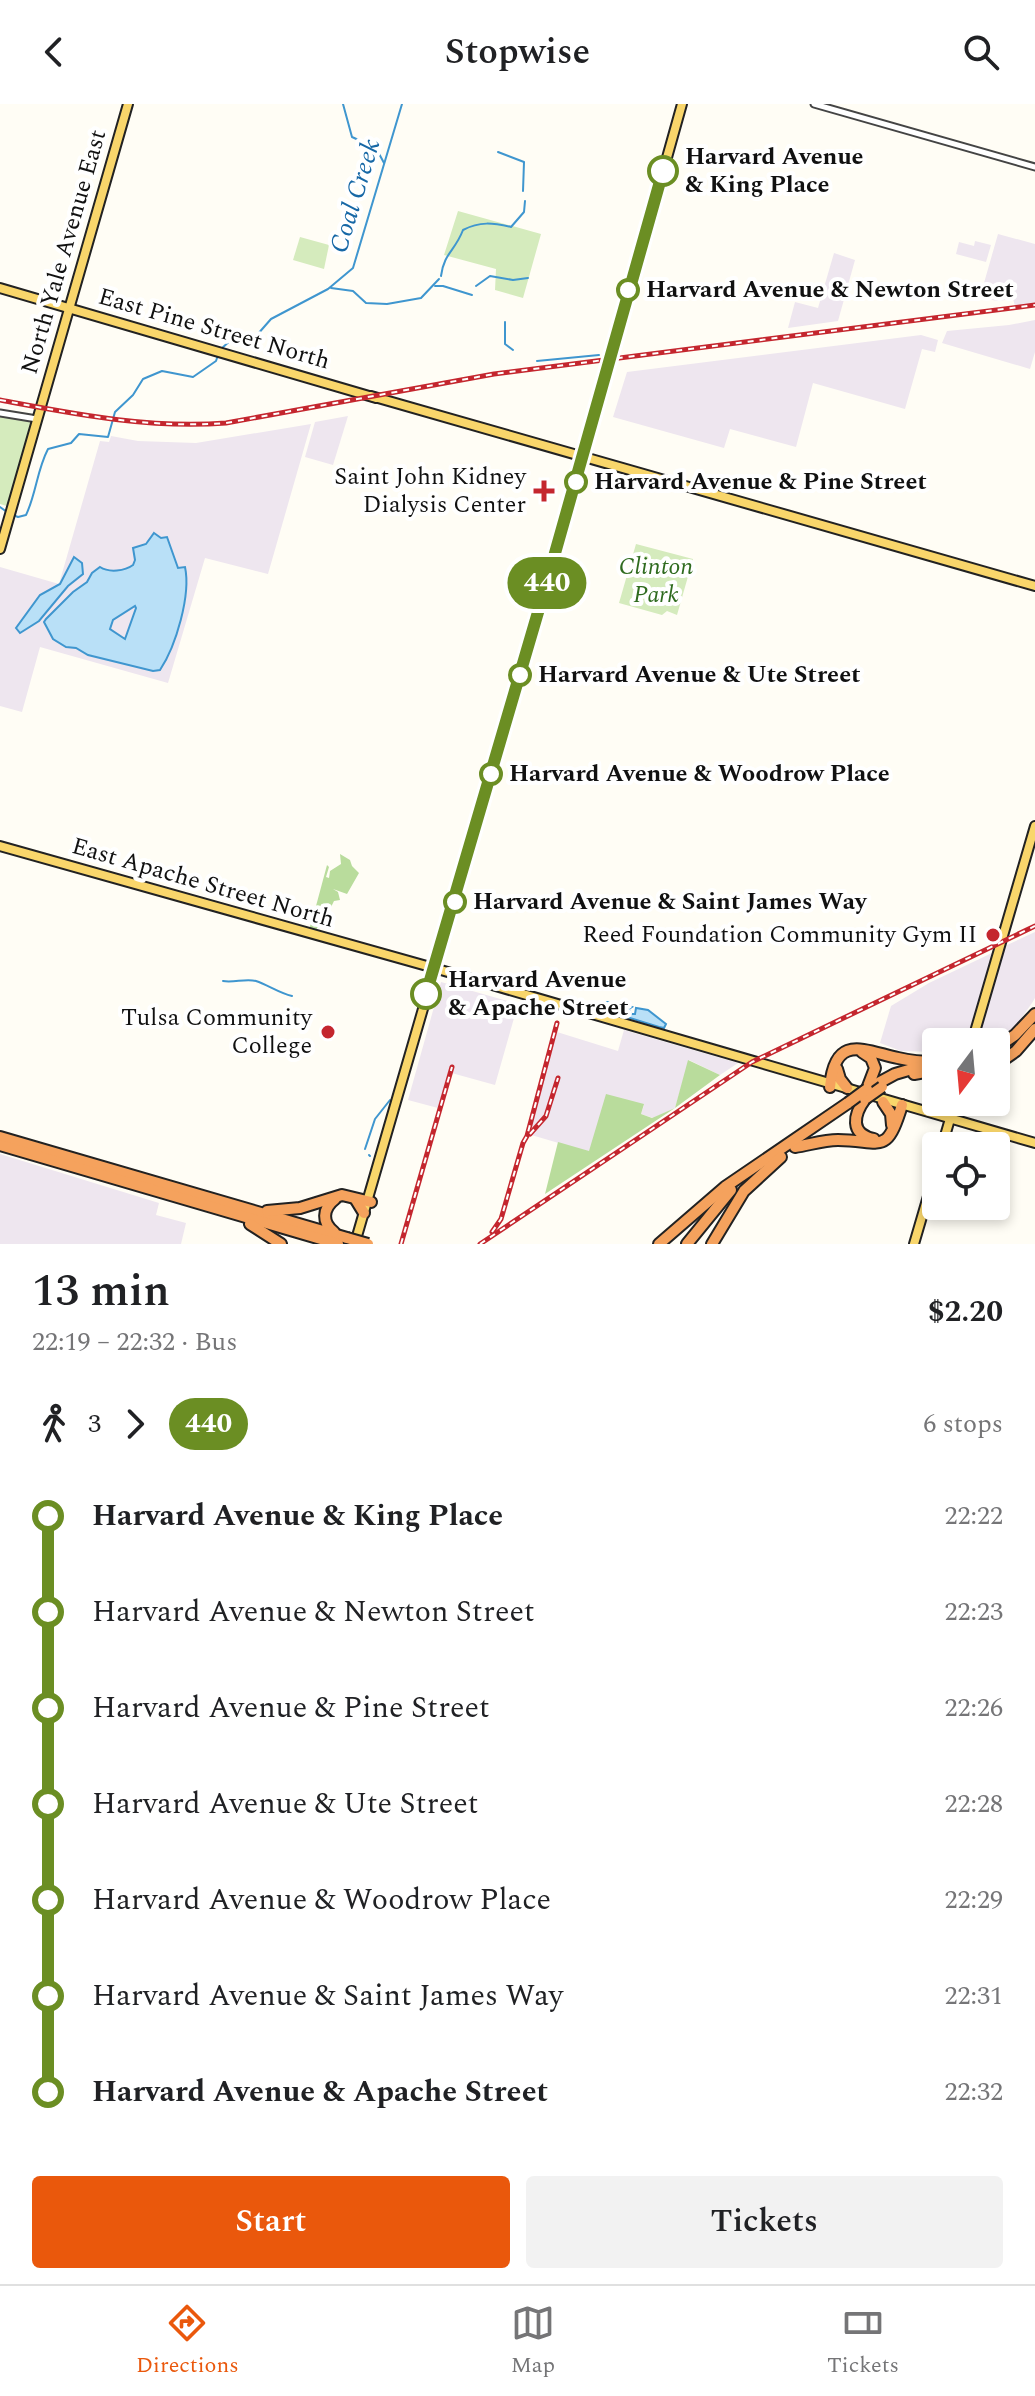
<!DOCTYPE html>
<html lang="en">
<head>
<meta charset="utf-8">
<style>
	:root { --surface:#fff; --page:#f2f2f2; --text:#202124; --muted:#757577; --line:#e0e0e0; --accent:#ea580c }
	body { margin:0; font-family:Spectral,serif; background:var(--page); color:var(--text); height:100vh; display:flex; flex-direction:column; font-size:30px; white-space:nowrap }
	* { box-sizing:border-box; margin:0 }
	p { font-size:26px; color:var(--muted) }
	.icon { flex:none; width:44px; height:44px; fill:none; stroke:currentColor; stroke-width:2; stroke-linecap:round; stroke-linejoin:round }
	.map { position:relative; height:1140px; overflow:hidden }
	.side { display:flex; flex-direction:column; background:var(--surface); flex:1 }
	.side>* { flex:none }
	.badge { padding:0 16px; border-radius:26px; font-size:28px; line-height:52px }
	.needle { width:52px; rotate:196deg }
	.buttons { position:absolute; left:922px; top:924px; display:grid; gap:16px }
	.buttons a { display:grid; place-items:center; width:88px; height:88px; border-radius:8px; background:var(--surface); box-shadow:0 4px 12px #0003; font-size:40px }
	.map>.badge { position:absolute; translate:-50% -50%; box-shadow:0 0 0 4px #fff }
	.legs { display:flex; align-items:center; gap:12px; height:88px; padding:0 32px; font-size:26px }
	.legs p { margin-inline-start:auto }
	.headline { display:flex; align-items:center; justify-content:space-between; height:136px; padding:0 32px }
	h1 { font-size:44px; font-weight:600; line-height:60px }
	.primary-button { display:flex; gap:16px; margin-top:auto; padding:16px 32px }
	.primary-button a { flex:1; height:92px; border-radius:8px; background:var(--accent); color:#fff; font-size:32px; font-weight:600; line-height:92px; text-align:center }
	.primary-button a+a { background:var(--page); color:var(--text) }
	ul { padding:0 32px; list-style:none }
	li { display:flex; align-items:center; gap:28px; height:96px; font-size:30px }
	li i { display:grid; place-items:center; width:12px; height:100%; margin:0 10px; background:currentColor }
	li i::after { content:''; width:20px; height:20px; margin:-10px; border:6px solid; border-radius:50%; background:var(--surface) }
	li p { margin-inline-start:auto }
	li:first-child i { background:linear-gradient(#0000 50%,currentColor 0) }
	li:last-child i { background:linear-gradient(currentColor 50%,#0000 0) }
	header { display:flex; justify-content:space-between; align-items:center; height:104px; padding:0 32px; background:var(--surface); font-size:36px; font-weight:600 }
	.menu { display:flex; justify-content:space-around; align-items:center; height:112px; border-top:2px solid var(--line); background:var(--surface); font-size:22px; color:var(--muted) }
	.menu a { display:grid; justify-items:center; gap:4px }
	.menu .on { color:var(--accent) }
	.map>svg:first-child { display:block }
</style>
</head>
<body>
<header><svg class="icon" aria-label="back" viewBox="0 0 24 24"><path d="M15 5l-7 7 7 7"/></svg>Stopwise<svg class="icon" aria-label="search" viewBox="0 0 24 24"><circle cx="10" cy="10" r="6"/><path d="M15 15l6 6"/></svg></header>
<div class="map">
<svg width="1035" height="1140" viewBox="0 0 1035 1140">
	<rect width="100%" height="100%" fill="#fffdf5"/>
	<g fill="#eee6ef">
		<path d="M998,130L1035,140V200L1015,202L1013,195L997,197L980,193Z"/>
		<path d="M975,137L991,141L986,158L956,150L959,138L974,142Z"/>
		<path d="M834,149L855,156L838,217L788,224L795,198L818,204Z"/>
		<path d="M1035,216V248L1030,265L942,239L947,227L1009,221Z"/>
		<path d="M921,231L938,236L935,248L922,245L905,305L813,279L796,343L730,325L724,344L613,313L627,268Z"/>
		<path d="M348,312L333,361L305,353L315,318Z"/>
		<path d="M311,320L268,470L205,454L168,579L40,543L22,608L0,602V463L59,480L100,337L109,338L111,332L138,337L196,339Z"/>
		<path d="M1035,828V894L1032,899L1013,926L996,938H976L1005,842Z"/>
		<path d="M994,848L969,938H936V948L901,947L880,939L891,902L929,879Z"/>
		<path d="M441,878L518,900L495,981L448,968L438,1004L408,996Z"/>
		<path d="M624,926L738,959L720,971L689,956L675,1004L653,1014L641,1010L644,1001L589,1048L528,1030L557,928L618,947Z"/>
		<path d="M0,1050L159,1099L156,1111L186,1119L181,1140H0Z"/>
	</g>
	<g fill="#d5ebbd">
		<path d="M458,107L541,130L523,194L495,186L496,165L444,151Z"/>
		<path d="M300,133L329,141L324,165L293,156Z"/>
		<path d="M0,312L34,318L10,403L0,400Z"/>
		<path d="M636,440L693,455L677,511L667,507L662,511L619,499Z"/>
	</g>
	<g fill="#b9dc9c">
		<path d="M340,750L350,756L352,762L359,769L347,790L333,785L338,788L340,796L334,797L328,809L319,810L321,818L314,829L309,825L312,817L311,809L316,802L327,761L329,763L326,773L329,774L330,767L341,760Z"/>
		<path d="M688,956L720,971L675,1004L545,1090L558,1038L589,1047L606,990L644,1000L641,1010L652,1014L675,1004Z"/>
	</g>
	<g fill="#b9e0f7" stroke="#3f96cf" stroke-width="2" fill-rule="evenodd">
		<path d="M154,429L161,434L167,433L178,464L185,463C191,491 176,542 160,566L153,567L88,551L76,544L66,543L53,535L44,518L46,515L73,488L87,478L92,469L100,463C109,469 125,467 133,461L135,456L133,444L146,440ZM135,502L136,504L125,535L110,525L113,516Z"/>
		<path d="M74,453L82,459L83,470L68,482L39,517L20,529L16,524L40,491L60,480Z"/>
		<path d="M603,898H620L632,903L629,905L631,910H635L636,904L648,906L666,920L664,924L659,923L601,905L599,899Z"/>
	</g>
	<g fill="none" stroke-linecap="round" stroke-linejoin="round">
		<g stroke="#3f96cf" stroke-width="2">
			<path d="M343,0L352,33L376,44L384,59"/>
			<path d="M498,48L524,58L523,87"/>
			<path d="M441,172C444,149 455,147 463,126C480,117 493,119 511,123L524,108L525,97"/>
			<path d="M435,182H443L472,191"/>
			<path d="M476,182L490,172L513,176L528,174"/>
			<path d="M331,184L353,187L366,199L387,200L421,194L439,175"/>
			<path d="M505,218V240L513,246"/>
			<path d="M221,245L232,235L257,231L271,215L328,185L353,164L402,0"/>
			<path d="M537,257L599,251"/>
			<path d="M0,403L7,408"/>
			<path d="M13,411L18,413L26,411C36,390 37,366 48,345L71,339L79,330L108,333L115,308L133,291L143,275L162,267L193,273L216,257L218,251"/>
			<path d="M223,877C234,879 246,874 256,877C268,881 279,889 292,892"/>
			<path d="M365,1045L375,1015L390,996"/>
			<path d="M369,1051L370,1052"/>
		</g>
		<g stroke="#444" stroke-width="9">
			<g id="minor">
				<path d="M814,0L1035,63"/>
				<path d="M0,309L37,315"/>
			</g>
		</g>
		<g stroke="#222" stroke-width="12">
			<g id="major">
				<path d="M0,184L376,294"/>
				<path d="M371,292L1035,482"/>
				<path d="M0,445L128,0"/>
				<path d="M0,742L434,864L1035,1039"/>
				<path d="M972,938L1035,722"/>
				<path d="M942,1042L955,998"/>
				<path d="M355,1139L582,357L682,0"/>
				<path d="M914,1140L936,1065"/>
			</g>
		</g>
		<g stroke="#222" stroke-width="14">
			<g id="highway">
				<path d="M996,944L1015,931L1035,910"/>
				<path d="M862,948L871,954L875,964L867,985"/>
				<path d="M996,961L1016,947L1035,925"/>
				<path d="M837,965L840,975L847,984"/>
				<path d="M914,970L936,966"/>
				<path d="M830,983C835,930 862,946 898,954C911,957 923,958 936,958"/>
				<path d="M871,983L895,970L922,962"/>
				<path d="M865,995C854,1010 849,1030 874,1035"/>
				<path d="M883,998L891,1010L892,1021"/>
				<path d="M0,1033L347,1134"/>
				<path d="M0,1041L338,1140"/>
				<path d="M795,1043C809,1041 823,1036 838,1036C882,1036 886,1053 902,1001"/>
				<path d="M356,1096L364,1109"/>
				<path d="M267,1107L300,1104L342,1091L371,1098"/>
				<path d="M250,1120L281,1140"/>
				<path d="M334,1128C322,1119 322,1105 335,1095"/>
				<path d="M659,1140L725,1083L848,999"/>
				<path d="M687,1140L731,1086"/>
				<path d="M712,1140L744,1087L781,1053"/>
			</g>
		</g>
		<use href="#minor" stroke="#fff" stroke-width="5"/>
		<use href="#major" stroke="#f9d66b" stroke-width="8"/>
		<use href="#highway" stroke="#f5a25d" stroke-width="10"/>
		<g stroke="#c4262e" stroke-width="5">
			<g id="rail">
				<path d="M0,296C75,310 149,325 226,319L494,270L1035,201"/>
				<path d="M530,1030L546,1012L558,974"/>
				<path d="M492,1128L501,1115L523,1039L527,1032L557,919"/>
				<path d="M401,1140L452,963"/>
				<path d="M480,1140L752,958L1035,822"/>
			</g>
		</g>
		<use href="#rail" stroke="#fff" stroke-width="2" stroke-dasharray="6" stroke-linecap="butt"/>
		<g stroke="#222" stroke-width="14" stroke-linecap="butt">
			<g id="highway-bridge">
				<path d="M865,995L882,983"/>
				<path d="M848,999L867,985"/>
				<path d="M347,1134L368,1140"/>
			</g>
		</g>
		<use href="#highway-bridge" stroke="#f5a25d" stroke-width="10"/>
	</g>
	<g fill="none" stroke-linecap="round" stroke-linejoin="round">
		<g stroke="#fff" stroke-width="18">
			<path id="line-1" d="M426,890L546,481L663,67"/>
		</g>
		<use href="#line-1" stroke="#6b8e23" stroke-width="12"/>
	</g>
	<g fill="#fff" stroke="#6b8e23" stroke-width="4">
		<circle cx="663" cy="67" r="14"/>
		<circle cx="628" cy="186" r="10"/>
		<circle cx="576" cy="378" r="10"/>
		<circle cx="520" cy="571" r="10"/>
		<circle cx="491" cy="670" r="10"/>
		<circle cx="455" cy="798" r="10"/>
		<circle cx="426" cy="890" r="14"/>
	</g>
	<g fill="#c4262e" stroke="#fff" stroke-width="3">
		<path d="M540 375h8v8h8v8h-8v8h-8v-8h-8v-8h8z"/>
		<circle cx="993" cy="831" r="8"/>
		<circle cx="328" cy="928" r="8"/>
	</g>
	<g text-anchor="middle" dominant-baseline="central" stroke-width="8" stroke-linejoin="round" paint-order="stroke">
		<g font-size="24" font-weight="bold" fill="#111" stroke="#fff" text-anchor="start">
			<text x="685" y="53">Harvard Avenue<tspan x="685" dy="28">&amp; King Place</tspan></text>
			<text x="646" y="186">Harvard Avenue &amp; Newton Street</text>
			<text x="594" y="378">Harvard Avenue &amp; Pine Street</text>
			<text x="538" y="571">Harvard Avenue &amp; Ute Street</text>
			<text x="509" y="670">Harvard Avenue &amp; Woodrow Place</text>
			<text x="473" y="798">Harvard Avenue &amp; Saint James Way</text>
			<text x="448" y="876">Harvard Avenue<tspan x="448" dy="28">&amp; Apache Street</tspan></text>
		</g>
		<g font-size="24" fill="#111" stroke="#fff">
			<text transform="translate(64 148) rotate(-74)">North Yale Avenue East</text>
			<text transform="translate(214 225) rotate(16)">East Pine Street North</text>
			<text transform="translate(203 779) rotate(16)">East Apache Street North</text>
		</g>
		<g font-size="24" fill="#111" stroke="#fff" text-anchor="end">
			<text x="526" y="373">Saint John Kidney<tspan x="526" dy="28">Dialysis Center</tspan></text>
			<text x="977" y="831">Reed Foundation Community Gym II</text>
			<text x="312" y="914">Tulsa Community<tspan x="312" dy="28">College</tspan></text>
		</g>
		<g font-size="24" font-style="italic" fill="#2f6b1f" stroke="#fff">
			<text x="656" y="463">Clinton<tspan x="656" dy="28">Park</tspan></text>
		</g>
		<g font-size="26" font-style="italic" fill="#1768a6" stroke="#fff">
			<text transform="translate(355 92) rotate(-73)">Coal Creek</text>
		</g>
	</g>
</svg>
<div class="buttons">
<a><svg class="needle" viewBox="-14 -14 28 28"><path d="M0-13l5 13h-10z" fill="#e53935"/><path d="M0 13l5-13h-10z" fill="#757577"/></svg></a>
<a><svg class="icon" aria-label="locate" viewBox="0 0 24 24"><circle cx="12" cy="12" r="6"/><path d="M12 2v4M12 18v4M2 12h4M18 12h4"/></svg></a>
</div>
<b class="badge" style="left:547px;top:479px;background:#6b8e23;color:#fff">440</b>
</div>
<section class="side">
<div class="headline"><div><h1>13 min</h1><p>22:19 – 22:32 · Bus</p></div><b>$2.20</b></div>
<div class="legs"><svg class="icon" aria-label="walk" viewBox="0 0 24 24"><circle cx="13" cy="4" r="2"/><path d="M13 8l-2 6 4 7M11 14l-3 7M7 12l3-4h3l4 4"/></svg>3<svg class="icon" aria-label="forward" viewBox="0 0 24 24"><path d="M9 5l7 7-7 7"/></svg><b class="badge" style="background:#6b8e23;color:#fff">440</b><p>6 stops</p></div>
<ul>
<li><i style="color:#6b8e23"></i><b>Harvard Avenue &amp; King Place</b><p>22:22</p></li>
<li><i style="color:#6b8e23"></i><span>Harvard Avenue &amp; Newton Street</span><p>22:23</p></li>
<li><i style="color:#6b8e23"></i><span>Harvard Avenue &amp; Pine Street</span><p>22:26</p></li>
<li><i style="color:#6b8e23"></i><span>Harvard Avenue &amp; Ute Street</span><p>22:28</p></li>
<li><i style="color:#6b8e23"></i><span>Harvard Avenue &amp; Woodrow Place</span><p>22:29</p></li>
<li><i style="color:#6b8e23"></i><span>Harvard Avenue &amp; Saint James Way</span><p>22:31</p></li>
<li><i style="color:#6b8e23"></i><b>Harvard Avenue &amp; Apache Street</b><p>22:32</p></li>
</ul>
<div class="primary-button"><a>Start</a><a>Tickets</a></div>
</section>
<nav class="menu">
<a class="on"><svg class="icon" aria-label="directions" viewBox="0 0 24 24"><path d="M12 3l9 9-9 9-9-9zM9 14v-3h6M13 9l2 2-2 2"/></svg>Directions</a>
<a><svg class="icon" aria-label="map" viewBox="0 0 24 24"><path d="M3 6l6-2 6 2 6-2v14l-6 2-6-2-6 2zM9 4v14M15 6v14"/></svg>Map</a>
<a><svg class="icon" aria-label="tickets" viewBox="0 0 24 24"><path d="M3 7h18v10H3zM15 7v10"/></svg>Tickets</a>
</nav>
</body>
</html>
